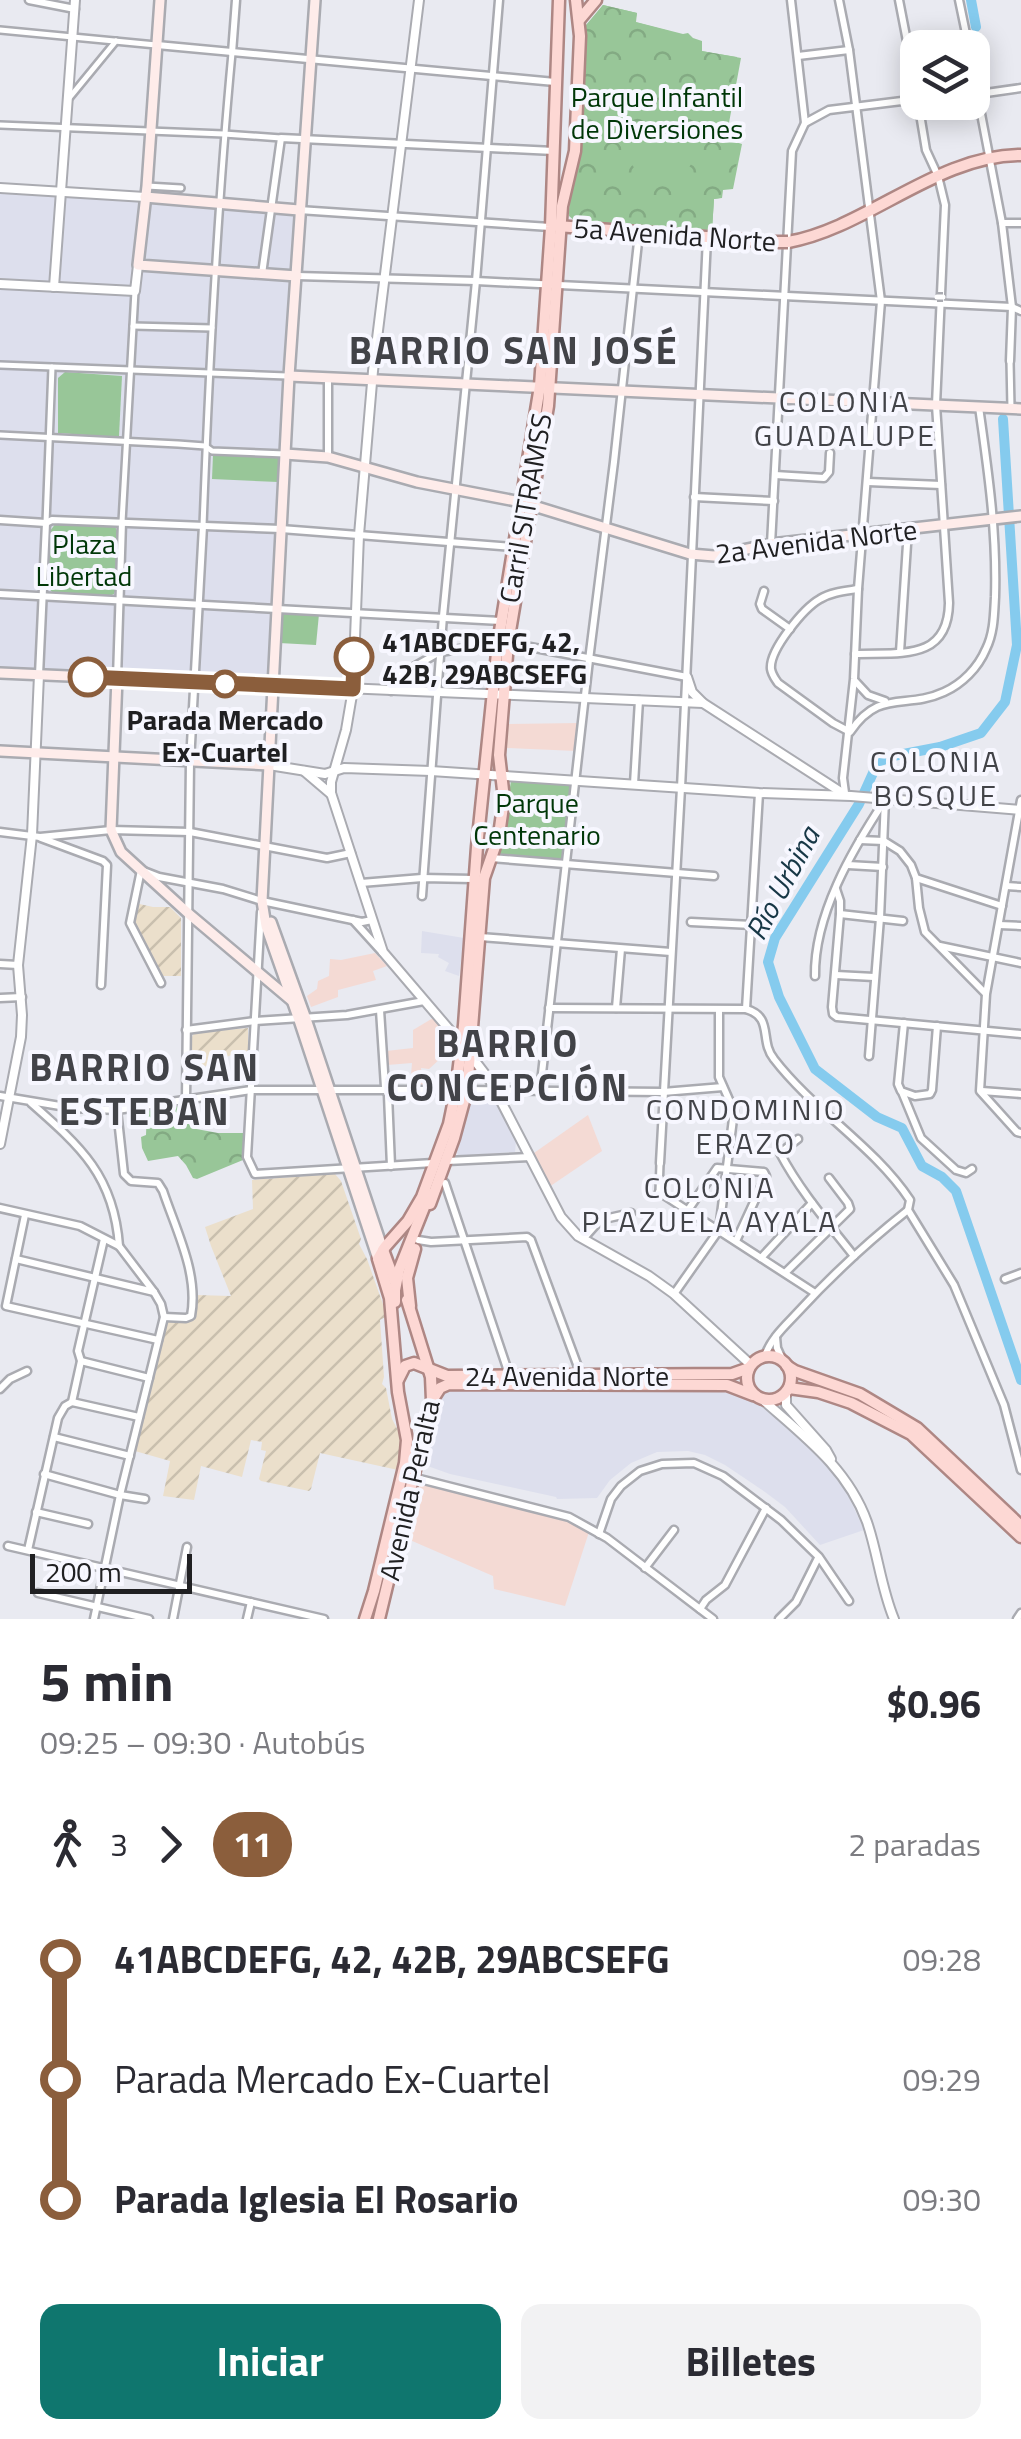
<!DOCTYPE html>
<html lang="es">
<head>
<meta charset="utf-8">
<style>
	:root { --surface:#fff; --page:#f2f2f3; --text:#2b2b33; --muted:#7c7c81; --accent:#0f766e }
	body { margin:0; font-family:"Titillium Web",sans-serif; background:var(--page); color:var(--text); height:100vh; display:flex; flex-direction:column; font-size:38px; white-space:nowrap }
	* { box-sizing:border-box; margin:0 }
	p { font-size:32px; color:var(--muted) }
	.icon { flex:none; width:55px; height:55px; fill:none; stroke:currentColor; stroke-width:2; stroke-linecap:round; stroke-linejoin:round }
	.map { position:relative; height:1619px; overflow:hidden }
	.sheet { display:flex; flex-direction:column; background:var(--surface); flex:1 }
	.sheet>* { flex:none }
	.badge { padding:0 20px; border-radius:32px; font-size:35px; line-height:65px }
	.tools { position:absolute; left:900px; top:30px; display:grid; gap:20px }
	.tools a { display:grid; place-items:center; width:90px; height:90px; border-radius:20px; background:var(--surface); box-shadow:0 5px 25px #0003; font-size:50px }
	.scale { position:absolute; left:30px; bottom:25px; width:162px; box-sizing:border-box; padding-left:10px; border:5px solid #202022; border-top:0; font-size:28px; line-height:35px; white-space:nowrap; color:#202022; -webkit-text-stroke:8px #f7f7ff; paint-order:stroke }
	.map>.badge { position:absolute; translate:-50% -50%; box-shadow:0 0 0 5px #fff }
	.legs { display:flex; align-items:center; gap:15px; height:110px; padding:0 40px; font-size:32px }
	.legs p { margin-inline-start:auto }
	.summary { display:flex; align-items:center; justify-content:space-between; height:170px; padding:0 40px }
	h1 { font-size:55px; font-weight:700; line-height:75px }
	.action { display:flex; gap:20px; margin-top:auto; padding:20px 40px }
	.action a { flex:1; height:115px; border-radius:20px; background:var(--accent); color:#fff; font-size:40px; font-weight:700; line-height:115px; text-align:center }
	.action a+a { background:var(--page); color:var(--text) }
	ul { padding:0 40px; list-style:none }
	li { display:flex; align-items:center; gap:35px; height:120px; font-size:38px }
	li i { display:grid; place-items:center; width:15px; height:100%; margin:0 12px; background:currentColor }
	li i::after { content:''; width:25px; height:25px; margin:-12px; border:8px solid; border-radius:50%; background:var(--surface) }
	li p { margin-inline-start:auto }
	li:first-child i { background:linear-gradient(#0000 50%,currentColor 0) }
	li:last-child i { background:linear-gradient(currentColor 50%,#0000 0) }
	.map>svg:first-child { display:block }
</style>
</head>
<body>
<div class="map">
<svg width="1021" height="1619" viewBox="0 0 1021 1619">
	<defs>
		<pattern id="industrial-furrows" width="10" height="10" patternUnits="userSpaceOnUse" patternTransform="scale(2.5)"><rect width="10" height="10" fill="#ebdfcb"/><path d="M-1 1l2-2M0 10L10 0M9 11l2-2" fill="none" stroke="#c9bfae"/></pattern>
		<pattern id="forest-crowns" width="20" height="18" patternUnits="userSpaceOnUse" patternTransform="scale(2.5)"><rect width="20" height="18" fill="#98c698"/><path d="M2 6a3 3 0 1 1 6 0M12 15a3 3 0 1 1 6 0" fill="none" stroke="#83aa83"/></pattern>
	</defs>
	<rect width="100%" height="100%" fill="#e9eaf1"/>
	<g fill="#dddfed">
		<path d="M0,189L299,210L273,685L0,673Z"/>
		<path d="M422,931L464,938L459,976L445,971L449,963L438,957L439,954L421,953Z"/>
		<path d="M478,1095H485L495,1100L516,1142L515,1152L458,1156L456,1149L471,1099Z"/>
		<path d="M515,1388L562,1392L722,1390L736,1394L760,1406L778,1420L830,1466L848,1495L864,1530L820,1545L785,1507L765,1492L725,1465L705,1455L688,1451L657,1452L631,1463L610,1480L597,1498L557,1499L556,1497L450,1474L422,1464L442,1393L445,1390Z"/>
	</g>
	<g fill="url(#industrial-furrows)">
		<path d="M135,903L153,907H170L181,918V976H158L133,930Z"/>
		<path d="M248,1028V1053L238,1052L204,1067L192,1063V1037L194,1033Z"/>
		<path d="M335,1174L341,1181L361,1239L359,1244L367,1259L386,1313L385,1317L380,1320L384,1377L382,1384L386,1388L392,1419L401,1436L398,1470L320,1453L311,1489L309,1491L261,1481L259,1479L266,1451L261,1450L262,1442L251,1440L242,1477L201,1466L194,1500L163,1496L170,1461L135,1451L167,1322L193,1320L196,1295L231,1296L211,1246L205,1227L253,1209L252,1180Z"/>
	</g>
	<g fill="#f4dad4">
		<path d="M579,723L576,751L506,748L508,724Z"/>
		<path d="M375,953L387,966L373,971L376,980L338,990V997L311,1007L307,996L317,989L318,981L329,976L330,959L341,960Z"/>
		<path d="M433,1018L455,1045L429,1069L421,1068L424,1087H410L412,1063L387,1065L386,1051L413,1048V1030Z"/>
		<path d="M588,1115L602,1151L549,1187L534,1153Z"/>
		<path d="M415,1481L568,1520L589,1532L565,1606L494,1589L493,1576L403,1537Z"/>
	</g>
	<g fill="#98c698">
		<path d="M603,5L637,13L636,22L683,34L688,33L693,38L702,41V51L741,58L726,139L742,144L733,189L723,190L722,198L714,199L712,230L575,221L569,216L570,192L581,150L586,25Z"/>
		<path d="M65,372L122,376L119,436L114,437L58,433V378Z"/>
		<path d="M213,455L279,458L278,482L212,479Z"/>
		<path d="M56,523L114,525L119,534L117,587L114,594L107,597L52,592L48,587L50,531Z"/>
		<path d="M282,612L319,614L316,645L279,643Z"/>
		<path d="M511,781L572,785L564,859L499,855L497,851L502,836Z"/>
	</g>
	<g fill="url(#forest-crowns)" fill-rule="evenodd">
		<path d="M603,5L637,13L635,22L669,31L670,53L701,51L737,57L725,140L740,145L732,189H722L720,198L714,199L712,230L574,221L569,213L572,187L581,150L586,26ZM647,118L689,131L700,149L678,186L641,185L622,139Z"/>
		<path d="M186,1104L184,1114L191,1128L218,1133H244L243,1160L197,1179L193,1178L186,1165L178,1156L148,1161L142,1148L141,1137L146,1135L147,1109Z"/>
	</g>
	<g fill="none" stroke-linecap="round" stroke-linejoin="round">
		<g stroke="#85cbee" stroke-width="10">
			<path d="M971,0L976,27"/>
			<path d="M1003,419L1017,645L1005,702L981,733L940,747L893,756L878,762L859,804L775,938L768,962L779,997L815,1069L877,1117L902,1128L922,1166L942,1177L956,1191L1021,1380"/>
		</g>
		<g stroke="#aaabb1" stroke-width="10">
			<g id="pedestrian">
				<path d="M0,30L156,45"/>
				<path d="M70,97L116,41"/>
				<path d="M0,125L224,134L281,138"/>
				<path d="M147,186L181,188"/>
				<path d="M133,326L212,328"/>
				<path d="M1010,361L1011,408"/>
				<path d="M0,365L287,376"/>
				<path d="M0,435L178,444L205,446L212,451L285,454"/>
				<path d="M122,522L135,291"/>
				<path d="M46,523L52,367"/>
				<path d="M203,526C209,368 217,211 232,53"/>
				<path d="M659,1192L660,1163"/>
			</g>
		</g>
		<g stroke="#aaabb1" stroke-width="11">
			<g id="minor">
				<path d="M29,0L75,9"/>
				<path d="M839,0L849,50L881,301L858,589L854,679L843,778L845,793"/>
				<path d="M899,0L918,98"/>
				<path d="M959,0L969,48"/>
				<path d="M157,45L555,82"/>
				<path d="M232,53L236,0"/>
				<path d="M798,56L849,50"/>
				<path d="M972,67L1002,223L1012,307L1010,361"/>
				<path d="M972,95L1021,88"/>
				<path d="M805,123L829,110L918,99"/>
				<path d="M299,210L550,227"/>
				<path d="M1002,223H1021"/>
				<path d="M262,274L281,138L554,151"/>
				<path d="M297,276L476,281L1012,307L1021,311"/>
				<path d="M328,457V378"/>
				<path d="M775,475L824,478L829,472L830,453"/>
				<path d="M868,482L941,485"/>
				<path d="M694,497L774,501"/>
				<path d="M0,520L46,523L52,520L281,529L514,547"/>
				<path d="M771,544L792,151L805,123L791,0"/>
				<path d="M858,589C845,591 831,592 820,599C804,608 769,650 771,669C772,675 774,677 778,683L833,723L850,732C880,688 905,710 944,692C962,684 978,668 986,649C994,633 994,615 995,597C997,532 988,470 979,407"/>
				<path d="M764,591L760,604L762,609L790,629"/>
				<path d="M0,594L501,621"/>
				<path d="M509,643L687,677"/>
				<path d="M900,652L908,529"/>
				<path d="M855,654C899,652 948,662 949,603L936,405L945,205L938,176L926,150L918,102"/>
				<path d="M39,675L46,523"/>
				<path d="M117,678L122,522"/>
				<path d="M855,681L868,695L885,701"/>
				<path d="M391,691L392,679L440,652L498,643"/>
				<path d="M634,784L639,700"/>
				<path d="M1021,800L986,994L980,1091L1017,1132L1021,1133"/>
				<path d="M0,832L40,837L111,830L190,832L327,858L351,853"/>
				<path d="M41,838L103,861L107,865L101,985"/>
				<path d="M860,840L884,841L900,851L911,865L916,878L919,908L925,932L985,993"/>
				<path d="M491,858L714,876"/>
				<path d="M848,865L883,867"/>
				<path d="M916,878L1002,906"/>
				<path d="M361,883L422,878L473,879"/>
				<path d="M1006,886L1021,887"/>
				<path d="M836,889L840,901V914L832,1007L833,1014L837,1017L1021,1034"/>
				<path d="M422,896L443,616L476,281L499,0"/>
				<path d="M261,912L247,1157L255,1174L433,1163"/>
				<path d="M840,914L903,921"/>
				<path d="M353,920L382,952"/>
				<path d="M691,922L752,925"/>
				<path d="M999,925L1021,926"/>
				<path d="M480,937L671,952"/>
				<path d="M940,946L1021,963"/>
				<path d="M0,964L18,965"/>
				<path d="M836,975L874,977"/>
				<path d="M815,976C814,915 852,850 885,800"/>
				<path d="M161,983L130,923L141,870L159,877L223,889L262,901L362,922L372,920"/>
				<path d="M0,998L22,997"/>
				<path d="M549,1008L746,1009C774,1017 759,1041 774,1059C814,1111 874,1146 910,1200L908,1210L954,1285L1004,1405L1021,1470"/>
				<path d="M616,1008L621,949"/>
				<path d="M746,1009L759,793"/>
				<path d="M380,1010L385,1087L388,1095L391,1166"/>
				<path d="M904,1023L898,1084L901,1091L915,1096L930,1094L932,1090L937,1026"/>
				<path d="M186,1030L255,1021L347,1015L424,1001"/>
				<path d="M869,1056L880,918L885,799"/>
				<path d="M467,1090L663,1092L723,1087"/>
				<path d="M540,1091L589,660L614,462L639,233"/>
				<path d="M982,1091L1021,1094"/>
				<path d="M902,1092L921,1138L956,1170L966,1173L972,1169"/>
				<path d="M0,1096L72,1108L117,1110L251,1090H455"/>
				<path d="M186,1099L190,762L203,526"/>
				<path d="M31,1103C81,1147 114,1176 119,1246"/>
				<path d="M117,1110L124,1174L131,1181L158,1183L163,1191C176,1230 199,1274 191,1316L186,1318L164,1317"/>
				<path d="M798,1139L780,1153C800,1191 828,1223 854,1256"/>
				<path d="M447,1161L530,1157"/>
				<path d="M660,1163L681,788L707,238"/>
				<path d="M445,1183L509,1374"/>
				<path d="M659,1192L815,1293"/>
				<path d="M0,1208L80,1226L119,1246L154,1292L161,1304L164,1317L120,1495L94,1619"/>
				<path d="M688,1210L717,1168L764,1172L766,1176L736,1241"/>
				<path d="M25,1215L6,1306L158,1340"/>
				<path d="M583,1239L600,1220L631,1213"/>
				<path d="M418,1240L431,1242L527,1237L531,1240L581,1375"/>
				<path d="M761,1258L812,1203"/>
				<path d="M16,1259L154,1292"/>
				<path d="M786,1272L850,1209L848,1203L829,1178"/>
				<path d="M1005,1279L1021,1273"/>
				<path d="M674,1294L719,1230L734,1111L719,1077V1010"/>
				<path d="M776,1337L777,1348L783,1361"/>
				<path d="M765,1356C771,1338 785,1326 798,1312C832,1275 869,1241 908,1210"/>
				<path d="M81,1361L149,1378"/>
				<path d="M0,1389L10,1379L27,1371"/>
				<path d="M72,1402L139,1417"/>
				<path d="M54,1437L130,1456"/>
				<path d="M44,1474L120,1495L145,1499"/>
				<path d="M412,1477L569,1517L607,1538L713,1619"/>
				<path d="M36,1512L88,1524"/>
				<path d="M599,1534L611,1499L621,1486L640,1471L662,1464L694,1463L723,1476L781,1520L819,1557L849,1601"/>
				<path d="M8,1546L324,1619"/>
				<path d="M28,1550L58,1418L65,1406L72,1402L81,1361L78,1351L104,1239"/>
				<path d="M645,1568L674,1530"/>
				<path d="M38,1593L149,1619"/>
				<path d="M700,1609L706,1600L725,1585L766,1508"/>
				<path d="M173,1619L187,1547"/>
				<path d="M247,1619L251,1602"/>
				<path d="M779,1619L796,1602L818,1558"/>
				<path d="M1017,1619L1021,1613"/>
			</g>
		</g>
		<g stroke="#aaabb1" stroke-width="12">
			<g id="tertiary">
				<path d="M419,0L373,371L359,535L353,689L346,730L331,782V793L383,952L465,1048L491,1082L561,1217L578,1236L649,1276L674,1294L751,1365"/>
				<path d="M0,188L145,197"/>
				<path d="M0,284L135,291L138,265"/>
				<path d="M54,287L75,0"/>
				<path d="M687,677L692,692L703,703"/>
				<path d="M273,685L703,703L844,794"/>
				<path d="M269,765L325,774L344,768L431,771L759,793L851,796L1021,810"/>
				<path d="M304,771L331,794"/>
				<path d="M0,1144L21,1037L22,1015L18,965L32,835L39,675"/>
				<path d="M786,1393V1405L826,1450L831,1459"/>
				<path d="M763,1400C805,1437 848,1469 867,1522C878,1554 881,1588 894,1619"/>
			</g>
		</g>
		<g stroke="#aaabb1" stroke-width="14">
			<g id="secondary">
				<path d="M160,0L147,186L138,265L297,276"/>
				<path d="M315,0L289,376L262,901L266,926L299,1020L378,1259"/>
				<path d="M145,197L299,210"/>
				<path d="M289,376L1021,409"/>
				<path d="M285,454L328,457L417,482L521,502L690,554L714,556L771,544L1021,516"/>
				<path d="M0,673L273,685"/>
				<path d="M117,678L111,830L121,852L189,914L291,1000"/>
				<path d="M0,751L269,765"/>
				<path d="M271,922L306,1019L383,1250"/>
			</g>
		</g>
		<g stroke="#ae8784" stroke-width="15">
			<g id="primary">
				<path d="M580,19L596,0"/>
				<path d="M557,226L773,242"/>
				<path d="M788,242C867,228 937,155 1021,155"/>
				<path d="M430,1204L454,1138L467,1090L484,878L499,835L504,799L499,755L508,643L548,406L562,206L575,151L580,36L576,0"/>
				<path d="M383,1250L395,1282"/>
				<path d="M395,1302V1290L399,1270L429,1195"/>
				<path d="M410,1306L407,1278L415,1249"/>
				<circle cx="769" cy="1378" r="22"/>
				<path d="M787,1366L795,1371L860,1394L917,1428L1021,1526"/>
				<path d="M398,1380L405,1366L414,1363L447,1376L732,1374L749,1368"/>
				<path d="M789,1388L818,1392L851,1403L911,1434L1021,1537"/>
				<path d="M433,1399L440,1388L449,1384L727,1385L753,1395"/>
				<path d="M365,1619L374,1591L405,1463L407,1440L398,1392L390,1298L378,1259L385,1247L408,1221L422,1197L449,1124L456,1090L464,1025L477,847L498,643L540,386L551,227L559,0"/>
				<path d="M379,1619L432,1400L431,1377L407,1300"/>
			</g>
		</g>
		<use href="#pedestrian" stroke="#fff" stroke-width="5"/>
		<use href="#minor" stroke="#fff" stroke-width="6"/>
		<use href="#tertiary" stroke="#fff" stroke-width="8"/>
		<use href="#secondary" stroke="#feecea" stroke-width="9"/>
		<use href="#primary" stroke="#fdd8d4" stroke-width="10"/>
		<g stroke="#aaabb1" stroke-width="10" stroke-linecap="butt">
			<path id="pedestrian-bridge" d="M937,297H943"/>
		</g>
		<g stroke="#ae8784" stroke-width="15" stroke-linecap="butt">
			<path id="primary-bridge" d="M773,242H788"/>
		</g>
		<use href="#pedestrian-bridge" stroke="#fff" stroke-width="5"/>
		<use href="#primary-bridge" stroke="#fdd8d4" stroke-width="10"/>
	</g>
	<g fill="none" stroke-linecap="round" stroke-linejoin="round">
		<g stroke="#fff" stroke-width="22">
			<path id="line-1" d="M88,677L353,689L354,657"/>
		</g>
		<use href="#line-1" stroke="#8b5e3c" stroke-width="15"/>
	</g>
	<g fill="#fff" stroke="#8b5e3c" stroke-width="5">
		<circle cx="354" cy="657" r="18"/>
		<circle cx="88" cy="677" r="18"/>
		<circle cx="225" cy="684" r="12"/>
	</g>
	<g text-anchor="middle" dominant-baseline="central" stroke-width="8" stroke-linejoin="round" paint-order="stroke">
		<g font-size="28" fill="#003708" stroke="#f7f7ff">
			<text x="657" y="96">Parque Infantil<tspan x="657" dy="32">de Diversiones</tspan></text>
			<text x="84" y="543">Plaza<tspan x="84" dy="32">Libertad</tspan></text>
			<text x="537" y="802">Parque<tspan x="537" dy="32">Centenario</tspan></text>
		</g>
		<g font-size="28" fill="#202022" stroke="#f7f7ff">
			<text transform="translate(675 234) rotate(4)">5a Avenida Norte</text>
			<text transform="translate(525 508) rotate(-80)">Carril SITRAMSS</text>
			<text transform="translate(816 541) rotate(-7)">2a Avenida Norte</text>
			<text x="567" y="1375">24 Avenida Norte</text>
			<text transform="translate(409 1490) rotate(-77)">Avenida Peralta</text>
		</g>
		<g font-size="28" font-weight="bold" fill="#202022" stroke="#f7f7ff" text-anchor="start">
			<text x="382" y="641">41ABCDEFG, 42,<tspan x="382" dy="32">42B, 29ABCSEFG</tspan></text>
			<text x="225" y="719" text-anchor="middle">Parada Mercado<tspan x="225" dy="32">Ex-Cuartel</tspan></text>
		</g>
		<g font-size="30" letter-spacing="2.5" fill="#424348" stroke="#f7f7ff">
			<text x="845" y="401">COLONIA<tspan x="845" dy="34">GUADALUPE</tspan></text>
			<text x="936" y="761">COLONIA<tspan x="936" dy="34">BOSQUE</tspan></text>
			<text x="746" y="1109">CONDOMINIO<tspan x="746" dy="34">ERAZO</tspan></text>
			<text x="710" y="1187">COLONIA<tspan x="710" dy="34">PLAZUELA AYALA</tspan></text>
		</g>
		<g font-size="30" font-style="italic" fill="#173746" stroke="#f7f7ff">
			<text transform="translate(782 883) rotate(-62)">Río Urbina</text>
		</g>
		<g font-size="38" font-weight="bold" letter-spacing="2.5" fill="#424348" stroke="#f7f7ff">
			<text x="514" y="350">BARRIO SAN JOSÉ</text>
			<text x="508" y="1043">BARRIO<tspan x="508" dy="44">CONCEPCIÓN</tspan></text>
			<text x="145" y="1067">BARRIO SAN<tspan x="145" dy="44">ESTEBAN</tspan></text>
		</g>
	</g>
</svg>
<div class="tools">
<a><svg class="icon" aria-label="layers" viewBox="0 0 24 24"><path d="M12 4l9 5-9 5-9-5zM3 14l9 5 9-5"/></svg></a>
</div>
<div class="scale">200 m</div>
</div>
<section class="sheet">
<div class="summary"><div><h1>5 min</h1><p>09:25 – 09:30 · Autobús</p></div><b>$0.96</b></div>
<div class="legs"><svg class="icon" aria-label="walk" viewBox="0 0 24 24"><circle cx="13" cy="4" r="2"/><path d="M13 8l-2 6 4 7M11 14l-3 7M7 12l3-4h3l4 4"/></svg>3<svg class="icon" aria-label="forward" viewBox="0 0 24 24"><path d="M9 5l7 7-7 7"/></svg><b class="badge" style="background:#8b5e3c;color:#fff">11</b><p>2 paradas</p></div>
<ul>
<li><i style="color:#8b5e3c"></i><b>41ABCDEFG, 42, 42B, 29ABCSEFG</b><p>09:28</p></li>
<li><i style="color:#8b5e3c"></i><span>Parada Mercado Ex-Cuartel</span><p>09:29</p></li>
<li><i style="color:#8b5e3c"></i><b>Parada Iglesia El Rosario</b><p>09:30</p></li>
</ul>
<div class="action"><a>Iniciar</a><a>Billetes</a></div>
</section>
</body>
</html>
